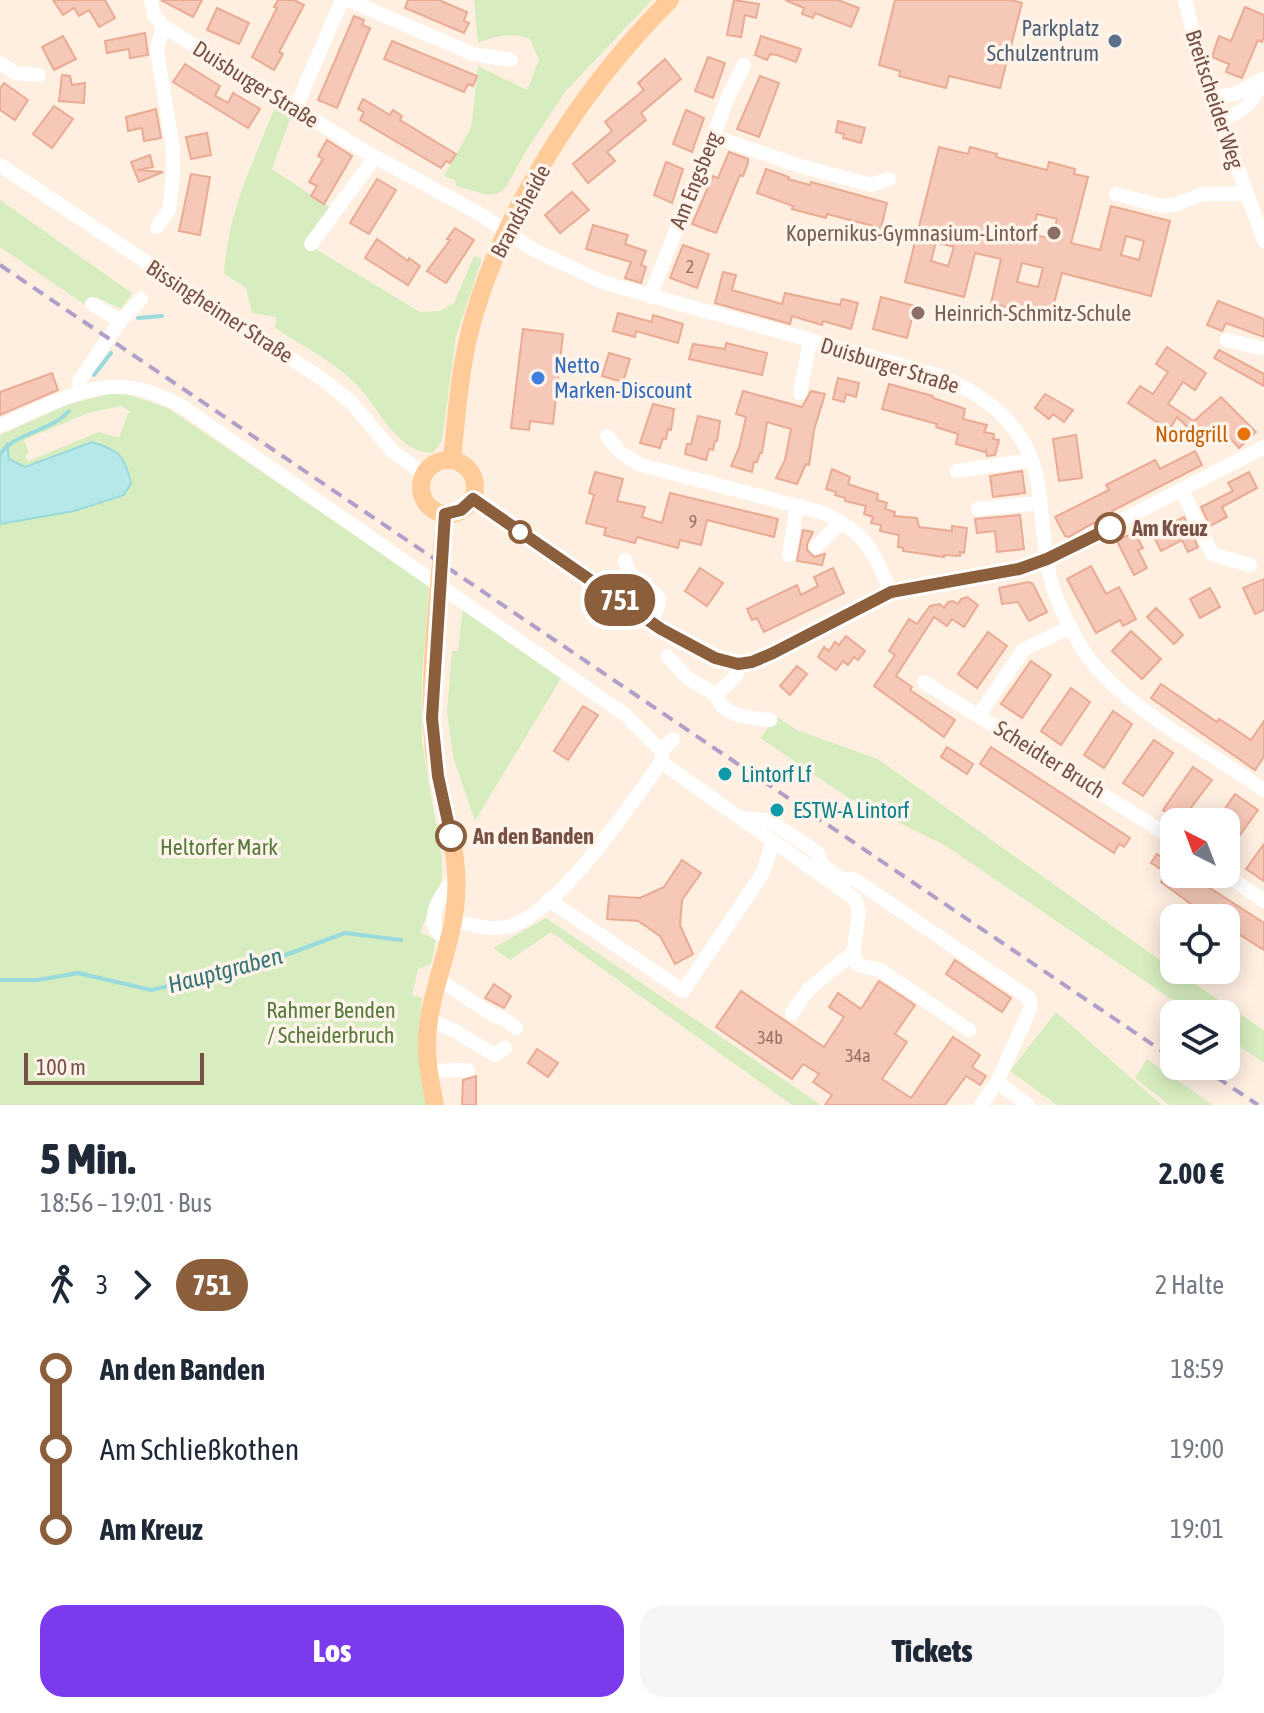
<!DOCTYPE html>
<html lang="de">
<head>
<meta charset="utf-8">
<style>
	:root { --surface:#fff; --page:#f6f6f7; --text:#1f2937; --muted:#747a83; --accent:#7c3aed }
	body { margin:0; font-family:"Asap Condensed",sans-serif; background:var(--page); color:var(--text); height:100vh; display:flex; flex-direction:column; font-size:30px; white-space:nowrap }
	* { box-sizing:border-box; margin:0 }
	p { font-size:26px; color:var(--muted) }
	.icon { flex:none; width:44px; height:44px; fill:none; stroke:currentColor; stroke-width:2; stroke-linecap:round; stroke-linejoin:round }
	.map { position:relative; height:1105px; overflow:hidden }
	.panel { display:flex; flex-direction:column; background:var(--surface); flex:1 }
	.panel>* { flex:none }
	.badge { padding:0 16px; border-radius:26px; font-size:28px; line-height:52px }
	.needle { width:52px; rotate:318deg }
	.tools { position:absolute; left:1160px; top:808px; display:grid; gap:16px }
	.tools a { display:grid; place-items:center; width:80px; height:80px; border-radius:16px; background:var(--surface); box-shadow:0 4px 20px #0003; font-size:40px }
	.scale { position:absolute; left:24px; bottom:20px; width:180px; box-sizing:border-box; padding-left:8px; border:4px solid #785146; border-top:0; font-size:22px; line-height:28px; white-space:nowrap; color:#785146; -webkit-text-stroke:6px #fff4ea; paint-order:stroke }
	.map>.badge { position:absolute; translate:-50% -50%; box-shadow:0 0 0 4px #fff }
	.legs { display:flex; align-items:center; gap:12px; height:88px; padding:0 40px; font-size:26px }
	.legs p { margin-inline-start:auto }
	.overview { display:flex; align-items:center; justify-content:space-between; height:136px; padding:0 40px }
	h1 { font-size:44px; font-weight:800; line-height:60px }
	.action { display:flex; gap:16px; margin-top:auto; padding:16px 40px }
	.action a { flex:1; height:92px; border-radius:24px; background:var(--accent); color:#fff; font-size:32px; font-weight:800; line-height:92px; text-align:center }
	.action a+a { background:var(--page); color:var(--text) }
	ul { padding:0 40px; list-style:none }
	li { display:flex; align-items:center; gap:28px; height:80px; font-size:30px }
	li i { display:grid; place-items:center; width:12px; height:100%; margin:0 10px; background:currentColor }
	li i::after { content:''; width:20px; height:20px; margin:-10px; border:6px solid; border-radius:50%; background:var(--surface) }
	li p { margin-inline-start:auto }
	li:first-child i { background:linear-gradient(#0000 50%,currentColor 0) }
	li:last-child i { background:linear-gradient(currentColor 50%,#0000 0) }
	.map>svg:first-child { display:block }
</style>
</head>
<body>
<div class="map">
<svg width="1264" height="1105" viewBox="0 0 1264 1105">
	<rect width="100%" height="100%" fill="#feefe1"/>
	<g fill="#d7edbf" fill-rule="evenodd">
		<path d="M474,0H652L565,92L526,151L506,187L499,193L488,195L456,186L455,180L444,176L471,128L478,66L527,90L539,60L530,39C510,32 497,36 478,43Z"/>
		<path d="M275,107L291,117L272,169L331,208L304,242L420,312L440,311L454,303L474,256L482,259L456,337L442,441L433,453C395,453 378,404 353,381C331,360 300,345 275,328L276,317L252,313L246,288L224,274C227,214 253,162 275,107Z"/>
		<path d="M0,200L132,293L121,309L96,297L88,307L0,247Z"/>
		<path d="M112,393L130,395L168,408L429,586L422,677V743L442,858V880L420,932L436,940L431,964L418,969L412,995L422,998L419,1033L430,1105H0V435L67,405ZM121,406L132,413H128L119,438L99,432L28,461L25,455L29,453L24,440L88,413Z"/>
		<path d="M463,607L562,677L475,821L453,757L447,712L452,651H458Z"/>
		<path d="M777,717L797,730L878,759L1174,970L1264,1030V1063L1226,1037V1014H1193L946,846L847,797L760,738Z"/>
		<path d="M546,918L821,1105H792L551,932L510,960L493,948Z"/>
		<path d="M1056,1012L1162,1105H1057L1010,1071Z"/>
		<path d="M1147,1059L1207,1101L1212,1105H1169L1135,1078Z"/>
	</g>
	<path fill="#b4e8e9" stroke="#99dadc" stroke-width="2" d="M92,442C119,450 125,456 131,483L124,495L74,511L0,524V454L7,444L9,459L25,467Z"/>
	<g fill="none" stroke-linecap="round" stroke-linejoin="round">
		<g stroke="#99dadc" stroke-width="4">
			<path d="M138,318L162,316"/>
			<path d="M94,375L111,353"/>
			<path d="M0,454C16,432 50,432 69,411"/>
			<path d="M0,980H38L78,973L151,990L256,966L345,933L401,940"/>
		</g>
	</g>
	<g fill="#f6c8b7" stroke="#eaab95" stroke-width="2" fill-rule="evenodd">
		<path d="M53,0H105L115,18L99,27L89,10L79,16L74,8L63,15Z"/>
		<path d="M161,0H202L193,17Z"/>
		<path d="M278,0H294L304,5L279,52L283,54L274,70L252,57L277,8L274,7Z"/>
		<path d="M408,0H439L467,12L464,21L469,23L464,33L405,8Z"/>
		<path d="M734,0L759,4L756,18L745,15L741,37L727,35Z"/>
		<path d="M785,0H838L859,8L851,27L815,13L813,18L802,14L804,8Z"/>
		<path d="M895,0H1011L1022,3L1000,88L949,76L946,88L899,76L900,71L879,65Z"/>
		<path d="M1245,7L1264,15V36L1262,42L1258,40L1242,78L1226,72L1229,64L1212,57L1219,36L1231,41Z"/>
		<path d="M217,8L249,23L239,44L207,30Z"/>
		<path d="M354,16L364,20L362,25L370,28L337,108L318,100Z"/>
		<path d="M145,33L148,55L130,58L129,49L107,53L105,41Z"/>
		<path d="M63,36L76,59L54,70L42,47Z"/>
		<path d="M761,36L801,49L796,62L777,55L770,54L767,60L755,55Z"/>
		<path d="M392,41L477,76L473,86L468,84L464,92L384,59Z"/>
		<path d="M708,57L725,63L713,98L695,91Z"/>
		<path d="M665,59L681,79L641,113L646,120L607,152L615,161L588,183L573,164L612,131L605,122L644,90L638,83Z"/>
		<path d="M185,64L220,86L215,96L228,103L233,93L260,109L248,128L173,82Z"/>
		<path d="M62,75L70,76L72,85L85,83L84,103L59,101Z"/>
		<path d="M760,76L779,83L759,137L737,129Z"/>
		<path d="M4,83L28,100L15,120L0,110V89Z"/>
		<path d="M363,99L390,115L393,110L402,116L400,120L456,154L450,163L446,161L441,168L360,120L364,112L358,109Z"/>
		<path d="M54,106L73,119L52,148L33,134Z"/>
		<path d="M156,109L161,138L144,141L142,128L128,131L126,117Z"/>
		<path d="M686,110L704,118L692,152L673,144Z"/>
		<path d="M838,121L865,128L861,143L843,138L844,134L836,132Z"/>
		<path d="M207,133L211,155L191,159L186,137Z"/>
		<path d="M327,140L352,156L324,204L311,196L317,186L309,182L323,159L318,156Z"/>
		<path d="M939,147L968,154L970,147L997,154L996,157L1047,170L1049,162L1075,169L1074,174L1088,177L1071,243L1100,250L1111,206L1170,221L1151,296L1062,273L1050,318L991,303L1001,259L975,253L964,297L905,282ZM1037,214L1057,219L1052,239L1032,234ZM1126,236L1144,241L1139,260L1121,255ZM936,242L954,247L948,266L931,261ZM1022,263L1043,268L1038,287L1017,282Z"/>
		<path d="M729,152L748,159V163L743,176L740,175L716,233L692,224L713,176L718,178Z"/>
		<path d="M150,155L153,167L137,170L163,172L139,182L131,162Z"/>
		<path d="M666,162L683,169L672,203L654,195Z"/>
		<path d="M766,169L789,177L788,179L810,185L811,182L887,203L881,228L827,214L826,218L792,209L793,206L757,193Z"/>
		<path d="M191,174L210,177L200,235L179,231Z"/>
		<path d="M377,179L396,190L369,234L350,223Z"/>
		<path d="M572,192L589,210L560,233L545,215Z"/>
		<path d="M593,225L628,235L625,244L646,251L641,265L646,267L641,283L625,278L631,262L586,249Z"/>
		<path d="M455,228L474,240L446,283L427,271L450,240L447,239Z"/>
		<path d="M377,239L408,261L409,258L420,266L408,285L365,258Z"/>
		<path d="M683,245L709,254L697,288L670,278Z"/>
		<path d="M723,272L736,275L732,290L782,304L785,293L840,305L842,299L858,303L851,329L823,321L822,325L792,316L790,324L715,303Z"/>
		<path d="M881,297L915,306L907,338L873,329Z"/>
		<path d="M1218,301L1264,319V337L1226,323L1222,331L1207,325Z"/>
		<path d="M618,313L652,322L653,315L683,324L678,343L636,331L635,337L613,331Z"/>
		<path d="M523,329L563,334L553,424L530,421L529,430L511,428Z"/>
		<path d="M726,343L767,353L762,375L689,359L693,344L725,349Z"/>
		<path d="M1167,347L1206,373L1195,390L1183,382L1168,404L1194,421L1221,397L1256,432L1239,448L1220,427L1204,443L1177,417L1169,430L1128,403L1140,386L1153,394L1168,372L1156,364Z"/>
		<path d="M1219,350L1264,374V386L1214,358Z"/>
		<path d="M609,353L630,359L623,382L602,376Z"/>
		<path d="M52,373L58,390L0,415V392Z"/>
		<path d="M838,378L859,383L856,397L846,394L844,402L833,399Z"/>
		<path d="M889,384L933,396V398L965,409L963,419L987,425L984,432L994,434L993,439L999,440L995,455L987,456L986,450L985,452L956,444L958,434L936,427L937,424L882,409Z"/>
		<path d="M743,391L802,407L811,391L825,394L814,430L809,465L806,464L797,484L776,478L785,460L791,429L767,422L762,453H760L757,462H754L752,472L731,466L739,448L746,417L736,414Z"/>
		<path d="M1045,394L1073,410L1064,422L1053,414L1049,419L1035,408Z"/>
		<path d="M653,404L674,409L671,430L668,429L666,439L663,438L660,448L640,443Z"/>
		<path d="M698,416L720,421L717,441H715L713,450L709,449L706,460L685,454L687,444H691Z"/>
		<path d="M1076,435L1082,478L1059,481L1053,439Z"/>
		<path d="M1195,451L1202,465L1112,511L1113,513L1088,526L1069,537L1065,536L1055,517L1109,490L1106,485L1155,460L1160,469Z"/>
		<path d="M832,469L850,477L848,484L878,494L877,500L887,503L885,509L895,512L894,516L917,518L919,527L952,531V526L967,528L964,553L960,552V556L944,555V557L903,551V548L898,547L899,535L880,531L881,525L871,523L873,517L864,514L866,506L845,501V498L835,495L836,492L826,489Z"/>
		<path d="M1022,471L1025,493L993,497L990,476Z"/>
		<path d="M595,472L623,479L617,501L645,507L642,517L662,523L670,493L778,519L774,537L707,520L701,545L680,540L678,548L637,537L635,543L604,535L606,528L586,523L594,495L589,493Z"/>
		<path d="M1249,472L1257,488L1222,507L1227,517L1210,526L1201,507L1233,491L1228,483Z"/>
		<path d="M1020,515L1024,549L997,552L995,531L977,533L975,519Z"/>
		<path d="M1184,517L1198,547L1188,552L1182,540L1161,551L1152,533Z"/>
		<path d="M803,530L813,532L807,544V550L814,557L825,554L822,565L797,561Z"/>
		<path d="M1134,532L1143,548L1138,550L1147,568L1134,575L1117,541Z"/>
		<path d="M1091,566L1106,594L1119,587L1136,619L1123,626L1120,620L1096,633L1067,579Z"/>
		<path d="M700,568L723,583L707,606L685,591Z"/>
		<path d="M833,568L844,593L764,632L757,618L752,620L747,609L797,585L801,595L818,586L814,577Z"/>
		<path d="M1264,579V610L1255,614L1243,588Z"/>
		<path d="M1028,582L1033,584L1047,612L1029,621L1018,602L1002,604L999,588Z"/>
		<path d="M1210,588L1220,607L1200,618L1190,599Z"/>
		<path d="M967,597L978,605L964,627L952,619L947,626L934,617L896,676L912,687L910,690L955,720L944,737L874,686L895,655L889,651L909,619L917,624L930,606L940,604L944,608L948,602L953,601L958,604L961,599Z"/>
		<path d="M1156,608L1183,635L1174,644L1147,617Z"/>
		<path d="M1131,631L1161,659L1142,679L1112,651Z"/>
		<path d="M988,632L1007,646L977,688L958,674Z"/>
		<path d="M846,636L865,651L858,660L854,657L848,665L843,661L836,670L818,657L824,647L829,651L835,642L839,645Z"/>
		<path d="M1031,661L1051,675L1022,718L1001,704Z"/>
		<path d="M797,666L807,674L790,695L780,686Z"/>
		<path d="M1161,684L1217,722L1219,719L1251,740L1264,721V757L1255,770L1151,698Z"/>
		<path d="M1071,688L1090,702L1061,745L1041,731Z"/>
		<path d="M583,706L598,715L568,760L554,751Z"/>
		<path d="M1113,711L1132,724L1104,768L1084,755Z"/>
		<path d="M1154,740L1173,753L1143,796L1123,783Z"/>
		<path d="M947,747L973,764L967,774L941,757Z"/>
		<path d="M991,747L1130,838L1124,847L1119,844L1114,853L980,764Z"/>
		<path d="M1193,767L1212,780L1180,822L1163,810Z"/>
		<path d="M1235,794L1258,810L1226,854V822H1216Z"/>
		<path d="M1264,844V881L1246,869Z"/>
		<path d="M1157,854L1172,864L1174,862V874H1188L1264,923V950L1226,926V918H1210L1161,882L1167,873L1151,863Z"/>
		<path d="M682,860L701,873L682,900L680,925L693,954L675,964L660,936L638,921L607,919L609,896L640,898L664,887Z"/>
		<path d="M955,960L1011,998L1002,1012L946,974Z"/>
		<path d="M879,981L915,1005L895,1034L907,1042L882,1079L911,1098L953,1037L980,1055L972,1067L986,1076L980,1085L966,1076L945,1105H825L832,1095L813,1082L819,1074L803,1064L792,1079L716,1027L741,991L824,1047L844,1017L829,1007L838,993L861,1009Z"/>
		<path d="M494,984L511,996L504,1008L485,998Z"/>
		<path d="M537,1049L558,1063L548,1077L528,1063Z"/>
		<path d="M476,1076V1105H462L463,1080Z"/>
	</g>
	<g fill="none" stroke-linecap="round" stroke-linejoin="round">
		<g stroke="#fff" stroke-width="14">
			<path d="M151,0L154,15L163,26L366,152L480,214L534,250L605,283L940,376C988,396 1029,428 1038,484C1043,516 1043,550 1051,581C1057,603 1070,628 1082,648C1116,704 1209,751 1264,790"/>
			<path d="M348,0L473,54L511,60"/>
			<path d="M1185,0L1202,68L1264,241"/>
			<path d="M0,63L15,73L39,75"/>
			<path d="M1212,97L1235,94L1263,79"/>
			<path d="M295,109L342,0"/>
			<path d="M1220,121C1246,110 1252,104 1264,78"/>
			<path d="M713,136L797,165L871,185L889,179"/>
			<path d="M0,165L322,379L352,403L392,451L424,474"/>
			<path d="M1116,194L1161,206L1174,205L1203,194H1247"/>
			<path d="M157,227L169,210L173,175V150L157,50L163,26"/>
			<path d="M311,244L375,157"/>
			<path d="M650,297L729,95L744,65"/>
			<path d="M118,324L141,299"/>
			<path d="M1227,340L1264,349"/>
			<path d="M81,392L79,381L118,324L114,317L92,304"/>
			<path d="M800,393L810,341"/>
			<path d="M0,426C42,409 91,378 139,389C153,392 167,399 180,405L624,714L662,751"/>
			<path d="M607,436L621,453L641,465L824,513C866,533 873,551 891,592"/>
			<path d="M957,471L1031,460"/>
			<path d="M1182,490L1212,554L1250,565"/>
			<path d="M473,499L661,629L715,658L738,664L752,662L773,653L891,592L1019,569L1047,559L1264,447"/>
			<path d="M978,509L1040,503"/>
			<path d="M816,547L841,522"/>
			<path d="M789,555L797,506"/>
			<path d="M625,560L630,573L659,598L658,607L650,621"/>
			<path d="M667,656L689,679L716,695"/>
			<path d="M738,664L737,675L716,695C723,718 750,717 770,720"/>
			<path d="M924,682L1174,839"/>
			<path d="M979,715L1024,649L1071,627"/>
			<path d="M662,751L673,739"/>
			<path d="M661,762L855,899L859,912L853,953L808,990L792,1013"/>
			<path d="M740,818L769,820L818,853L822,865L841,879H854L1029,998L1031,1007L997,1082L981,1105"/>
			<path d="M1225,874L1264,901"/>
			<path d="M549,900L683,991L763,873L773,841"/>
			<path d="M454,921C473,925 494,932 514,925C563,905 630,806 661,762L662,754"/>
			<path d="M449,940C446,938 441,936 438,932C425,915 444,889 456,879"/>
			<path d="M853,953L858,965L880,970L969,1030"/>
			<path d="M438,979L493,1015L503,1018L516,1028"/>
			<path d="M429,1020L453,1030L495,1055L505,1048"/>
			<path d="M428,1071L468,1070"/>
			<path d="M997,1082L1028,1105"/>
		</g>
		<g stroke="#ffcb98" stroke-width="18">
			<path d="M452,460C456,420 459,379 468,339C496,219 583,86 670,0"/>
			<circle cx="448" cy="487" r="27"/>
			<path d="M435,1105C429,1077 424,1049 429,1020C435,978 454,939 456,896C460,842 436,792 433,740C428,667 440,587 445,514"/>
		</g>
		<g stroke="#b09fc8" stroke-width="4" stroke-dasharray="12 8" stroke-linecap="butt">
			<path d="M0,265L1174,1059"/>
			<path d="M1200,1066L1258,1105"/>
		</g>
	</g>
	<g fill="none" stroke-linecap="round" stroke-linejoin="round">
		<g stroke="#fff" stroke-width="18">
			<path id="line-1" d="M451,836L438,776L432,718L445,514L461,510L473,499L661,629L715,658L738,664L752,662L773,653L891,592L1019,569L1047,559L1110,528"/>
		</g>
		<use href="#line-1" stroke="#8b5e3c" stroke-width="12"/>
	</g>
	<circle fill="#5c6f8a" stroke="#fff4ea" stroke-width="3" cx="1115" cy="41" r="8"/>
	<g fill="#8d6e63" stroke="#fff4ea" stroke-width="3">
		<circle cx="1054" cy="233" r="8"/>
		<circle cx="918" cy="313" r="8"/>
	</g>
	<circle fill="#3f7fe0" stroke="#fff4ea" stroke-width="3" cx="538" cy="378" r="8"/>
	<circle fill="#e8710a" stroke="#fff4ea" stroke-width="3" cx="1244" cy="434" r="8"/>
	<g fill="#fff" stroke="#8b5e3c" stroke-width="4">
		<circle cx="1110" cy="528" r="14"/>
		<circle cx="520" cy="532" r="10"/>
		<circle cx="451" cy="836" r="14"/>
	</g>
	<g fill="#0f9aa8" stroke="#fff4ea" stroke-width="3">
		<circle cx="725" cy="774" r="8"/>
		<circle cx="777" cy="810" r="8"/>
	</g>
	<g text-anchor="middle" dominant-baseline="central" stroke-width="7" stroke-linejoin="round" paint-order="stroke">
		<g font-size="18" fill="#986f62">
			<text x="690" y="266">2</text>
			<text x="693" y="521">9</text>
			<text x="770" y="1037">34b</text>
			<text x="858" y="1055">34a</text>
		</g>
		<g font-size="22" fill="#4e5e75" stroke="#fff4ea" text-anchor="end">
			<text x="1099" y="28">Parkplatz<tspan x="1099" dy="25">Schulzentrum</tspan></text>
		</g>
		<g font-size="22" fill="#785146" stroke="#fff4ea">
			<text transform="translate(256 84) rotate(32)">Duisburger Straße</text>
			<text transform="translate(1215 99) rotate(72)">Breitscheider Weg</text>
			<text transform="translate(695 180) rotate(-68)">Am Engsberg</text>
			<text transform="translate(520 211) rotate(-62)">Brandsheide</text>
			<text transform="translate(220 311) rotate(33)">Bissingheimer Straße</text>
			<text transform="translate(890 365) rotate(17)">Duisburger Straße</text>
			<text transform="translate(1050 759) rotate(32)">Scheidter Bruch</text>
		</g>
		<g font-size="22" fill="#785e54" stroke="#fff4ea" text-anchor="end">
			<text x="1038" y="233">Kopernikus-Gymnasium-Lintorf</text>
			<text x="934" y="313" text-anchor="start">Heinrich-Schmitz-Schule</text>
		</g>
		<g font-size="22" fill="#366cbe" stroke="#fff4ea" text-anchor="start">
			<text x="554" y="365">Netto<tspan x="554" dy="25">Marken-Discount</tspan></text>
		</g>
		<g font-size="22" fill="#c56008" stroke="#fff4ea" text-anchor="end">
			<text x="1228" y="434">Nordgrill</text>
		</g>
		<g font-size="22" font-weight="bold" fill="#785146" stroke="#fff4ea" text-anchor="start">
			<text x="1132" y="528">Am Kreuz</text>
			<text x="473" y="836">An den Banden</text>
		</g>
		<g font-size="22" fill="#0d838f" stroke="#fff4ea" text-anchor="start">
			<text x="741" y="774">Lintorf Lf</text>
			<text x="793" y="810">ESTW-A Lintorf</text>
		</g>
		<g font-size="22" fill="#55793a" stroke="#fff4ea">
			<text x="219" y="847">Heltorfer Mark</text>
			<text x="331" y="1010">Rahmer Benden<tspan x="331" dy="25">/ Scheiderbruch</tspan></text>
		</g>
		<g font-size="24" font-style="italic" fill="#357577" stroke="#fff4ea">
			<text transform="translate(225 970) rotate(-15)">Hauptgraben</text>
		</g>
	</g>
</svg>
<div class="tools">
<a><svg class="needle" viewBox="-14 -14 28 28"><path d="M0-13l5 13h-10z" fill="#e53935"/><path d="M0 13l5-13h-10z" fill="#747a83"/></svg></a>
<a><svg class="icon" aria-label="locate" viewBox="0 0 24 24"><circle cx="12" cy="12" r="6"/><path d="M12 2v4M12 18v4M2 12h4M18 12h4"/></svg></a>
<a><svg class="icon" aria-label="layers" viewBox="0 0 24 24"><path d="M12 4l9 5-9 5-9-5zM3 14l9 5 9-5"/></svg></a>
</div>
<div class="scale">100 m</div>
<b class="badge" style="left:620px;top:600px;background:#8b5e3c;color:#fff">751</b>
</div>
<section class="panel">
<div class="overview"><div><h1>5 Min.</h1><p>18:56 – 19:01 · Bus</p></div><b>2.00 €</b></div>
<div class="legs"><svg class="icon" aria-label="walk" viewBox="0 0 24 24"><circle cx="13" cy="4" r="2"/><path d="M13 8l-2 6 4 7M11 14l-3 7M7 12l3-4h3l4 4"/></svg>3<svg class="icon" aria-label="forward" viewBox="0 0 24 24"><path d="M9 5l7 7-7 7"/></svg><b class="badge" style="background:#8b5e3c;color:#fff">751</b><p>2 Halte</p></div>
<ul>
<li><i style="color:#8b5e3c"></i><b>An den Banden</b><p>18:59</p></li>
<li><i style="color:#8b5e3c"></i><span>Am Schließkothen</span><p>19:00</p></li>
<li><i style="color:#8b5e3c"></i><b>Am Kreuz</b><p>19:01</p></li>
</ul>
<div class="action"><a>Los</a><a>Tickets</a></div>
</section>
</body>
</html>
